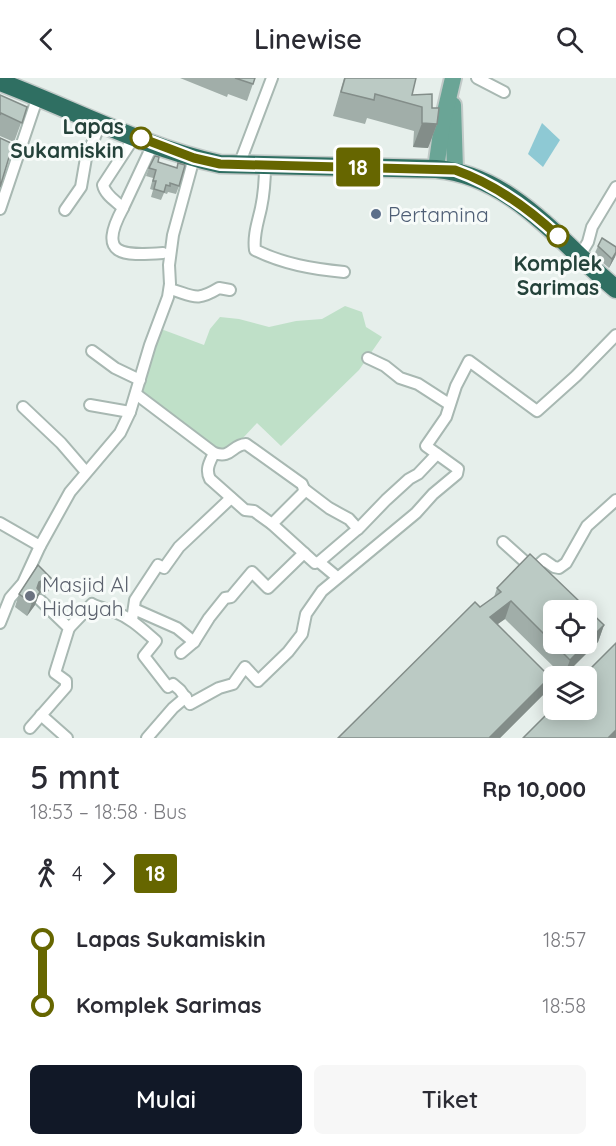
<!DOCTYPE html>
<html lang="id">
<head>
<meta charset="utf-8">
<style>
	:root { --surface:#fff; --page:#f7f7f7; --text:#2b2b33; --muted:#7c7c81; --accent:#111827 }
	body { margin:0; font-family:Quicksand,sans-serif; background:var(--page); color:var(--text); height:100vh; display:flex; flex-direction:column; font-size:22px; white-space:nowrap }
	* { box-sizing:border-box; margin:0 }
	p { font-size:20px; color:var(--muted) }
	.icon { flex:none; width:33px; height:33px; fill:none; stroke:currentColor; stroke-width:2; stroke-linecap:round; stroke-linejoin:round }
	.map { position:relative; height:660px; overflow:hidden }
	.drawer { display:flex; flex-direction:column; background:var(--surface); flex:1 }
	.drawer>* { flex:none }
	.badge { padding:0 12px; border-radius:4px; font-size:21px; line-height:39px }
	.buttons { position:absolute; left:543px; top:522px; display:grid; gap:12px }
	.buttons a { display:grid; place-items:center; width:54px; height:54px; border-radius:9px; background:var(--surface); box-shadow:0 3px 15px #0003; font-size:30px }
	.map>.badge { position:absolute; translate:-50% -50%; box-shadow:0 0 0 3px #fff }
	.legs { display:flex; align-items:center; gap:9px; height:66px; padding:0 30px; font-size:20px }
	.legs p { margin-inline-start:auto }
	.headline { display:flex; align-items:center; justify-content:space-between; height:102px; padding:0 30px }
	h1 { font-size:33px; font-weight:600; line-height:45px }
	.cta { display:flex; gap:12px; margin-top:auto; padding:12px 30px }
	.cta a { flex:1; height:69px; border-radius:9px; background:var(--accent); color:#fff; font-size:24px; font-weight:600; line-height:69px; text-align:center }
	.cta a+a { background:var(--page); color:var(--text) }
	ul { padding:0 30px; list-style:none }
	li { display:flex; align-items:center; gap:21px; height:66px; font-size:22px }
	li i { display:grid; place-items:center; width:9px; height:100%; margin:0 8px; background:currentColor }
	li i::after { content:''; width:15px; height:15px; margin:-8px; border:4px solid; border-radius:50%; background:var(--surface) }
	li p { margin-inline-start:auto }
	li:first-child i { background:linear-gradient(#0000 50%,currentColor 0) }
	li:last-child i { background:linear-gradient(currentColor 50%,#0000 0) }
	header { display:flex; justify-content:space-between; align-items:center; height:78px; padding:0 30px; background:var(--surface); font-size:27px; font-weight:600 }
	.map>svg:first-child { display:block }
</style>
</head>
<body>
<header><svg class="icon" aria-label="back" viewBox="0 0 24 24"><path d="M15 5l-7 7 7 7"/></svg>Linewise<svg class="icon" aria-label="search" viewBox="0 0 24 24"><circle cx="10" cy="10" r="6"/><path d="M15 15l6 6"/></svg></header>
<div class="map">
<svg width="616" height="660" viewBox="0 0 616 660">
	<rect width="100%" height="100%" fill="#e6efeb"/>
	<path fill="#bfe0c8" d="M345,228L362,234L366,249L382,259L359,292L281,368L257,345L229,375L215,371L140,315L161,251L204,267L210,251L220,239L239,241L269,249L296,243L322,241Z"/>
	<path fill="#8ec9d4" d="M542,45L560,62L543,89L528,76Z"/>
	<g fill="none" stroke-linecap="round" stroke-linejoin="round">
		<g stroke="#a8b8b2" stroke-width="14">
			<g id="street">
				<path d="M477,0L504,14"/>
				<path d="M135,58L103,107C105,117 116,123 123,130C97,178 122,178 163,175"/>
				<path d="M239,87L272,0"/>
				<path d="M265,87C265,102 264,116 261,130C258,144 253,157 255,172C283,186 313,191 344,194"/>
				<path d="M123,130L153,66"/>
				<path d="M0,131L38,18"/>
				<path d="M65,132L81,109L86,80L101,44"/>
				<path d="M579,179L588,164L592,149L616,109"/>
				<path d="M170,211C194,218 196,224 219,210L230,212"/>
				<path d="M92,273L115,290L140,302"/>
				<path d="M368,280L385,288L400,300L418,306L449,326"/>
				<path d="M136,316L214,375C232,381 231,367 246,366L302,406L304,411L303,415L272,446"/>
				<path d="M90,327L130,334"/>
				<path d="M23,329L61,365L86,394"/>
				<path d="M214,375C210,384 205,391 210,401L245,432L254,433L272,446L315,485L319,484L337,499"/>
				<path d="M304,411L329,430L349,441L358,451"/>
				<path d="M0,445L40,468"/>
				<path d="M503,464L532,490H535L544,482L554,489L559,490L566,485L587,448L616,422"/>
				<path d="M319,484L360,449L386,422L409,401L418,396L437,376"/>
				<path d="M134,531L177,550L194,564"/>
				<path d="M132,542L135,522L158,487L164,490L179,469L231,420"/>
				<path d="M0,545L10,520L23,505L40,468L70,414L120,355L130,334L150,267L168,219L170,206L169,187L173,157L194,80"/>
				<path d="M69,550L92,526C99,530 108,531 115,534C131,540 143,552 156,563L144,578L168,609L173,606L180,612L190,626L219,610L233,606L245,589L258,603L288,574L302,556L306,536L322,513L416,435L433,416L457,396L458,391L426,368L446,339L456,308L469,283L537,333L576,298L616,257"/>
				<path d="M181,575L194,564L209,540L225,520L231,519L252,494L268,510L304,475"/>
				<path d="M41,637L67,660"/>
				<path d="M30,650L66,609V603L55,595L69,550L40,522"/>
				<path d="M147,660L173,630L186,619"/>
			</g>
		</g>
		<g stroke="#c2cac8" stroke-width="20">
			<g id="primary">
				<path d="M453,27L455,92"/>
				<path d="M436,91L442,47L453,0"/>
			</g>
		</g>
		<g stroke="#c2cac8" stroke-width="21">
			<path id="highway" d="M0,4C72,31 145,70 220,86L436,91C512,97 561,166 616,211"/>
		</g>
		<use href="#street" stroke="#fff" stroke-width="10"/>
		<use href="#primary" stroke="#6aa596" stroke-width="16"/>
		<use href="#highway" stroke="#2f6f62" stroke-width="18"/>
	</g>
	<g fill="#a1aea9">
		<path d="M180,0H255L247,23L228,16L227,19Z"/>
		<path d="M344,0H416L412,17L432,30L437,46L428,70L413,69L414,53L367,40L365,46L333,38Z"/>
		<path d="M0,17L27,29L14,64L0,58Z"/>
		<path d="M158,84L179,108L176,116L168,114L167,116L164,115L161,122L151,119L153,112L150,111L153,100L146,98L149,90Z"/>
		<path d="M598,168L616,169V177L609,190L594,177Z"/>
		<path d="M38,487L52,501L48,514L45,517L39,515L35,527L27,538L15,529L19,516Z"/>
		<path d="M497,510L604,547L598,564L563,598L505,541L497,546L550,599L544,616L500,660H338L480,529L494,519Z"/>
	</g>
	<g fill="#838d89">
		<path d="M422,45L437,46L428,70L413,69Z"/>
		<path d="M616,174L615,179L609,190L612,181Z"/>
		<path d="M52,501L48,514L45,517L50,504Z"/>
		<path d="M43,502L39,515L34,517L39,504Z"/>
		<path d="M40,514L35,527L27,538L32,525Z"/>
		<path d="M511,523L505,541L484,556L490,539Z"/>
		<path d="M604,547L598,564L564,598L570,582Z"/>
		<path d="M550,599L544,616L500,660H489Z"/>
		<path d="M616,652V660H608Z"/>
	</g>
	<g fill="#bbcac4" stroke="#838d89" stroke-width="1.5">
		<path d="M235,0H255L253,6Z"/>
		<path d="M345,0H416L412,17L432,16V30H439L437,46L422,45V29L375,16L374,22L341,14Z"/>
		<path d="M0,17L27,29L22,45L1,35L0,37Z"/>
		<path d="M0,60L13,66L0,109Z"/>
		<path d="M155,78L159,79L158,84L177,90L178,85L185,87L179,108L170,105V108L166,107L164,114L154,111L156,103H153L156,92L149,90Z"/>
		<path d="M602,160L616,169V174L612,181L598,168Z"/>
		<path d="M530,476L604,547L586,565V532H554V566H586L570,582L511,523L490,539L550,599L489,660H338L475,524L480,529L501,514L497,510Z"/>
		<path d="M38,487L52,501L50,504L43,502L39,504L37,510L40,514L32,525L19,516Z"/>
		<path d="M616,565V652L608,660H523L554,629V632H586V598H583Z"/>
	</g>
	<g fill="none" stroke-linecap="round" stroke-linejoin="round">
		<g stroke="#fff" stroke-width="14">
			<path id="line-1" d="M141,60L194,80L220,86L455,92C495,106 527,129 558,158"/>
		</g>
		<use href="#line-1" stroke="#660" stroke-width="9"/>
	</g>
	<g fill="#fff" stroke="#660" stroke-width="3">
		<circle cx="141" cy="60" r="10"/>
		<circle cx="558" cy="158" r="10"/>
	</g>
	<circle fill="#5c6f8a" stroke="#f7fbf9" stroke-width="2" cx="376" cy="136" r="6"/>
	<circle fill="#6b7280" stroke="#f7fbf9" stroke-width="2" cx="30" cy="518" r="6"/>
	<g text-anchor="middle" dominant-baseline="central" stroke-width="6" stroke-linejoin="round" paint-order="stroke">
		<g font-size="21" font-weight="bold" fill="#24423a" stroke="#f7fbf9" text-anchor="end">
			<text x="124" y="48">Lapas<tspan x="124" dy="24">Sukamiskin</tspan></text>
			<text x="558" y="185" text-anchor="middle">Komplek<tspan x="558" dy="24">Sarimas</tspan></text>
		</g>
		<g font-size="21" fill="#4e5e75" stroke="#f7fbf9" text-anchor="start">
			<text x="388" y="136">Pertamina</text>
		</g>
		<g font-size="21" fill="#5b616d" stroke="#f7fbf9" text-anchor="start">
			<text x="42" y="506">Masjid Al<tspan x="42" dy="24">Hidayah</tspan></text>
		</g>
	</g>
</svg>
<div class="buttons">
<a><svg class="icon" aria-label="locate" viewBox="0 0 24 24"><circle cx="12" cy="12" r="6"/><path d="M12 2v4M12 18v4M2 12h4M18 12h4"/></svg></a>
<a><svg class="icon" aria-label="layers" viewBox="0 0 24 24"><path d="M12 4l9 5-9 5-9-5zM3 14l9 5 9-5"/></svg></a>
</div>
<b class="badge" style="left:358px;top:89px;background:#660;color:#fff">18</b>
</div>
<section class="drawer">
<div class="headline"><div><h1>5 mnt</h1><p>18:53 – 18:58 · Bus</p></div><b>Rp 10,000</b></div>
<div class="legs"><svg class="icon" aria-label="walk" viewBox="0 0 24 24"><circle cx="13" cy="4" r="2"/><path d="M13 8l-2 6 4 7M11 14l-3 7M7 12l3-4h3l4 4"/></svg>4<svg class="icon" aria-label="forward" viewBox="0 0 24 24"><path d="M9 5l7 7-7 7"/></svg><b class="badge" style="background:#660;color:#fff">18</b></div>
<ul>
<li><i style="color:#660"></i><b>Lapas Sukamiskin</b><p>18:57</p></li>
<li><i style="color:#660"></i><b>Komplek Sarimas</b><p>18:58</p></li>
</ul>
<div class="cta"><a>Mulai</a><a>Tiket</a></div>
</section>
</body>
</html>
